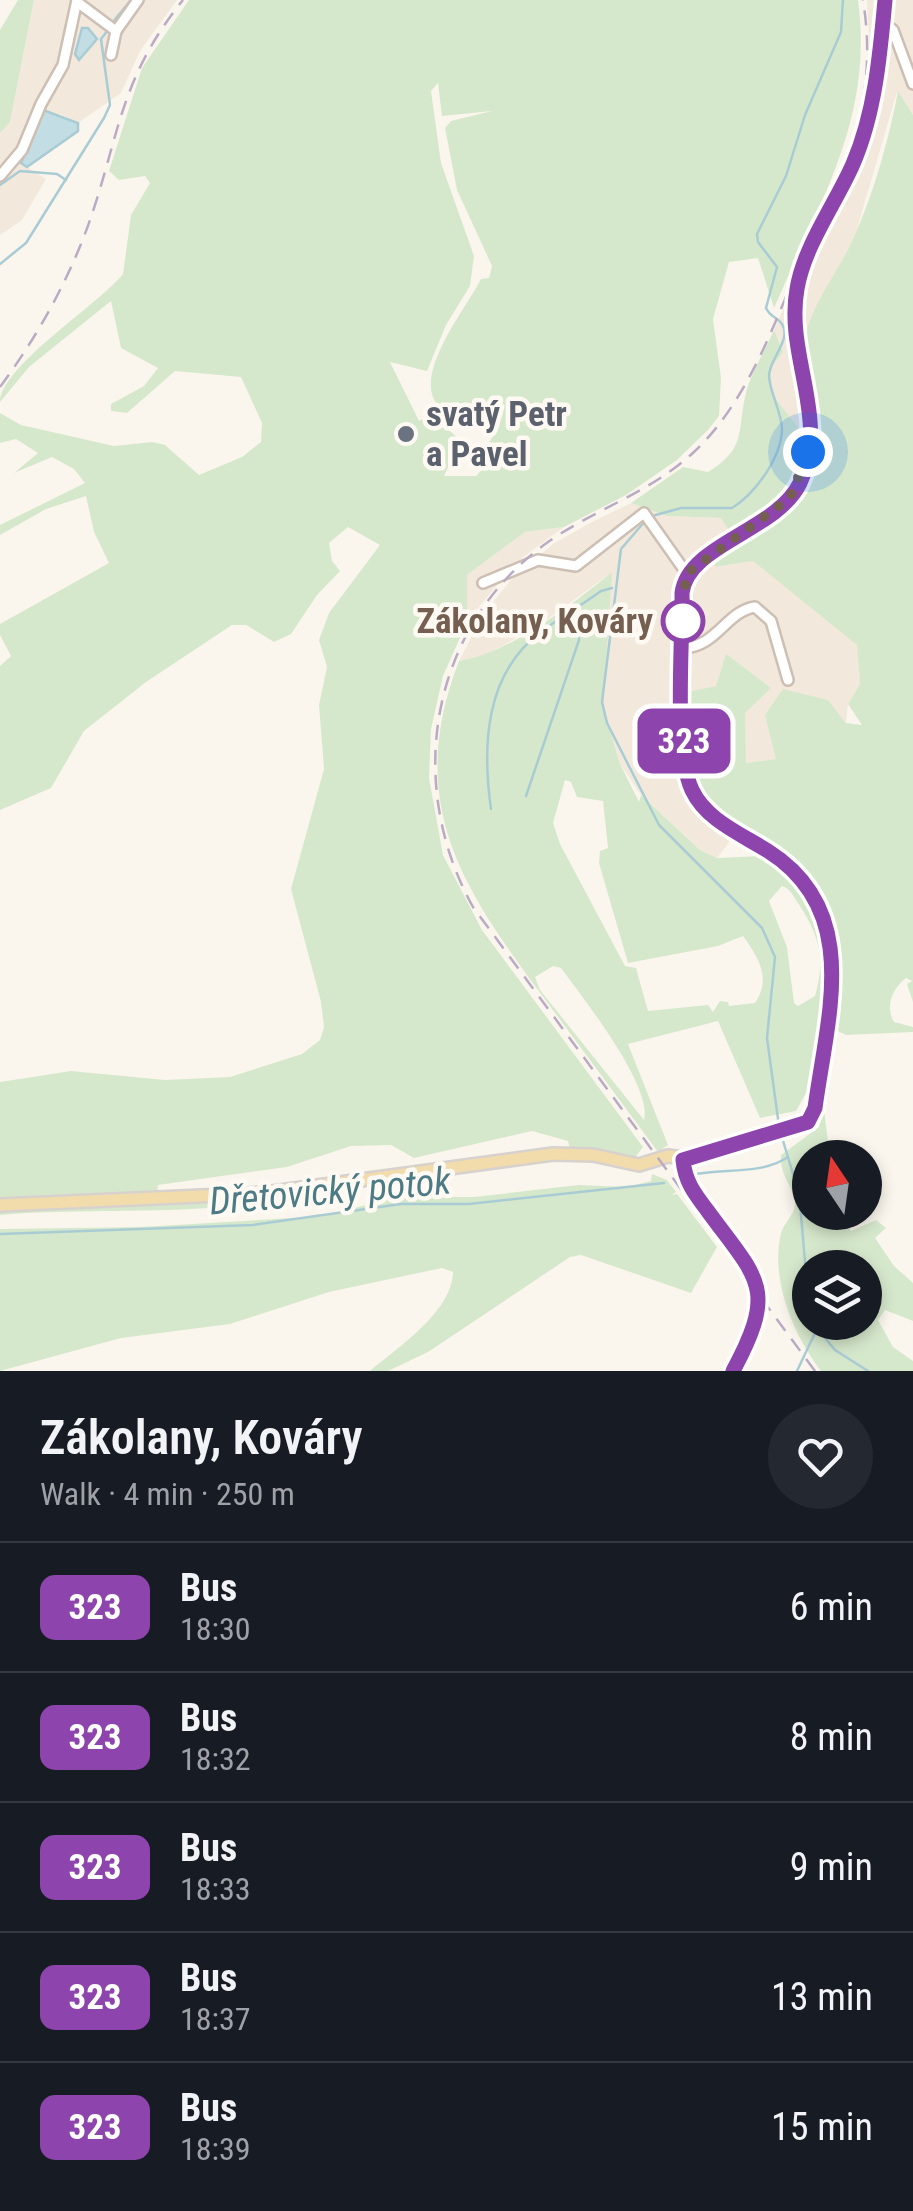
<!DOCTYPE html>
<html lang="en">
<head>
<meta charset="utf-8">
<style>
	:root { --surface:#171b24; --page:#242831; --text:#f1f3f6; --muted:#9ea1a6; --line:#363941 }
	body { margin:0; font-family:"Roboto Condensed",sans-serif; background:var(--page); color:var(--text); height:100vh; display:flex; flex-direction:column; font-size:38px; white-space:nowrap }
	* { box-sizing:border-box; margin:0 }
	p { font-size:32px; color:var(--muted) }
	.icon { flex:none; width:55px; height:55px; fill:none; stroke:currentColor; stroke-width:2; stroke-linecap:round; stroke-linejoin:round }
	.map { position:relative; height:1371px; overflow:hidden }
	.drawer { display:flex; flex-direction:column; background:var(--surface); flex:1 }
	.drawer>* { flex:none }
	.badge { padding:0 20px; border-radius:15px; font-size:35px; line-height:65px }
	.needle { width:65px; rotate:347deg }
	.fabs { position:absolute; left:792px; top:1140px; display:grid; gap:20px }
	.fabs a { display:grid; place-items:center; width:90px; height:90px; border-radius:50%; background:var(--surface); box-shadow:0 5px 15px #0003; font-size:50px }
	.you { position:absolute; width:50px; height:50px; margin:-25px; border:8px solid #fff; border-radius:50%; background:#1a73e8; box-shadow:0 0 0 15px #1a73e833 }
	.map>.badge { position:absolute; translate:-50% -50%; box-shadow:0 0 0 5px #fff }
	.round { display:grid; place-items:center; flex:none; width:105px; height:105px; border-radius:52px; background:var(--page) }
	.headline { display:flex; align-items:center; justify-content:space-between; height:170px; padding:0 40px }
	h1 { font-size:48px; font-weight:600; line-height:75px }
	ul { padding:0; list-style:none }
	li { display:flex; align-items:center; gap:30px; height:130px; padding:0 40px; border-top:2px solid var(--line) }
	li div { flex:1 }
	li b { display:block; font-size:38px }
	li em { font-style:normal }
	li .badge { min-width:110px; font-weight:700; text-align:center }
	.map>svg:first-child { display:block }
</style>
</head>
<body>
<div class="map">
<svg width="913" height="1371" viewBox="0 0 913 1371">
	<rect width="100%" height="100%" fill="#fbf6ed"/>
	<g fill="#f2e9dc">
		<path d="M34,0H177L140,51L121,93L78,123L60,114L33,137L21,163L46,179L22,220L0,235V133L10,122Z"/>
		<path d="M867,0H913V115L897,92L855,236L808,326L817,419L816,448L807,484L782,515L714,561L717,567L753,561L802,598L858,645L860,684L848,704L846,723L827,700L776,759L746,763L744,713L770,688L716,686L688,692L693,764L700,786L715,807L742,826L717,858L700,850L641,795L620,764L603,707L611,573L538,626L480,658L459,661L484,613L511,580L553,544L590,523L631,503L667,516L721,518L790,486L802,443L796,425L774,402L769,369L783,352L774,330L848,163L864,116L871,71Z"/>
		<path d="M564,527L514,564L467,622V575L525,532Z"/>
	</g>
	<g fill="#d6e8cc" fill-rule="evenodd">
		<path d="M18,0H34L10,122L0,133V30Z"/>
		<path d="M189,0H858C873,111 826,191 782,290L774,308L758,258L729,262L713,319L721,378L719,416L708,430L677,460L626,495L564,527L525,532L467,575V622L443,676L431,729L429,778L443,855L482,930L643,1147L634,1159L570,1149L568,1141L532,1131L414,1158L391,1145L351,1146L287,1167L158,1185L157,1196L0,1200V1082L71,1071L165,1080L230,1077L302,1054L320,1040L324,1027L321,1002L291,889L324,769L319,705L327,667L319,640L329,613L380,545L348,527L329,543L332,561L340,571L317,595L291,634L274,642L246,625H232L146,682L84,731L51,788L0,810V666L11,656L0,635V624L109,563L94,532L86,496L46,509L0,535V525L85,483L74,469L52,457L14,473L38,453L16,439L0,443V413L21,425L114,446L152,442L165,445L199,475L242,457L261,442L262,423L241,377L175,371L127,413L111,411V404L144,386L158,368L121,348L111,301L29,367L0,402C0,367 99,304 123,274L131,215L150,183L145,176L119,180L109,171L142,68ZM438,83L442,116L492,111L451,121L445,128L457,190L492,266L489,278L481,279C466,309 410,376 439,407C454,424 458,422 478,416L496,431L486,448L493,458L476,476H444L451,461L468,447L431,414L419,421L390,362L427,371L446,325L470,286L474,256L441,163L431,91Z"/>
		<path d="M898,91L913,115V1002L907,984L912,981L906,978C892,989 885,1006 894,1022L913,1027V1032L846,1035L830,1027C847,930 833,886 749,830C730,817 709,806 699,784C687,756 690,721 687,692L716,686L726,654L771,688L745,713L746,763L776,759L765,715L783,689L828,700L846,723L862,725L848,704L860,684L857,645L753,561L716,567L713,561C746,540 789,519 807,484C835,428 793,372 808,326C818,295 841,267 854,237C874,192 889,139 898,91Z"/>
		<path d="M774,330L783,352L770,369C772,401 777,400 795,423C826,466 760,514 732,535L721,518L667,516L631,503L683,467L708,472C749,447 736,429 747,389C753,370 766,349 774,330Z"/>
		<path d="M612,572L603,707L620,764L639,802L641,795L700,850L717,858L766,856L788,871L812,906L823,933L828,977L811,1084L796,1111L760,1118L718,1021L628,1044L668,1145L658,1152C620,1101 582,1049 544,998C462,888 404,803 459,661C508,654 573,604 612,572ZM565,780L571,782L577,797L603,801L608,848L600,851L599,863L628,963L718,946L743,936C758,957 772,978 755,1003L729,1006L728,1002L720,1001L713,1012L708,1005L648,1011L636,968L625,966L560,844L553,823ZM782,886C792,890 792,895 798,903C819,935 826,958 815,996L798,1006L794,1003L787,947L769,901ZM553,966L561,968C582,997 653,1086 644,1120L540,990L535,977Z"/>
		<path d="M824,1110L830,1157L810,1158V1212L842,1213L851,1231L876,1220L886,1228L875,1238L894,1266L913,1283V1321L885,1310L878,1320L893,1347L913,1361V1371H821C793,1334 770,1280 781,1233C784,1223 794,1215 795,1205C797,1190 779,1178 781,1155L819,1127ZM810,1268H865V1322H810Z"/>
		<path d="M652,1174L667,1180L676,1192L672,1195L677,1194L717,1247L691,1293L581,1255L570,1257L428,1352L388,1371H370C398,1347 452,1312 453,1272L442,1268L329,1292L230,1324L121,1338L0,1371V1229L141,1227L293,1218L324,1216L396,1197H474L579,1185L627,1187L651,1181Z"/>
		<path d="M288,1198C193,1217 95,1207 0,1215V1210L37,1206Z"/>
	</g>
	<g fill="#c2dde4" stroke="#a9ccd4" stroke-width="2.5">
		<path d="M82,28H88L97,39L79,60L75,54Z"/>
		<path d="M43,110L78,123V131L27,167L21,163Z"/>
	</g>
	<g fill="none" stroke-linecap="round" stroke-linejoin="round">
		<g stroke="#a9ccd4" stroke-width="2.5">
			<path d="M112,23L131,0"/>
			<path d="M0,185L20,171L57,174L66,180"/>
			<path d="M0,264L26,243L104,118L110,105L101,39L108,30"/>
			<path d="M652,516L681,508H732C755,494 781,458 782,430C782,412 770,394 769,376C769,359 792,340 782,324C777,317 770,317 766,308L777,267L758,242L757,234L786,176L805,115L841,32L843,0"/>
			<path d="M646,520L621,549L602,702L607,723L659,825L762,928L775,957L767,1038L779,1126"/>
			<path d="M526,796L579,640L578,608"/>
			<path d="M491,809C482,745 485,673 542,631C561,617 582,605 601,591L612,588"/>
			<path d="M781,1134L796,1184"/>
			<path d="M691,1175C723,1168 762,1175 788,1157"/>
			<path d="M799,1192L810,1319"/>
			<path d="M0,1234L253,1225L401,1204H469L664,1183"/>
			<path d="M812,1322L835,1350L868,1371"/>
			<path d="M797,1371L815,1333"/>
		</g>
		<g stroke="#cdbfb3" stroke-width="14">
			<g id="minor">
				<path d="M77,2L116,31L111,55"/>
				<path d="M883,23L893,30L913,84"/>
				<path d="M116,31L138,0"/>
				<path d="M0,176L22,150L41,104L63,65L77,0"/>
				<path d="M483,583L538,560L576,566L644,513L687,574"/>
				<path d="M684,648C717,646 727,611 755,607L771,621L788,680"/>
				<path d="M683,1160C685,1181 694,1193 706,1210C758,1279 778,1287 733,1371"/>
			</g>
		</g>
		<g stroke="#d8d2ce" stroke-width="16">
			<path id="major" d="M0,1205L265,1193L553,1154L593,1155L639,1165L668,1156L692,1159L808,1122L815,1108C827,1017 863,911 768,851C741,834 706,820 692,790C673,749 683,643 682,593C688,545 777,531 800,483C830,418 784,354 797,288C805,246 836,203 853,164C875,113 880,55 885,0"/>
		</g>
		<use href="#minor" stroke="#fff" stroke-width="9"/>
		<use href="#major" stroke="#f2dcac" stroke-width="11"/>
		<g stroke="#baabc5" stroke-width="2.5" stroke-dasharray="15 10" stroke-linecap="butt">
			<path d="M0,387C34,341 62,292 83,239C119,146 115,84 183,0"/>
			<path d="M815,1371L473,907C404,783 430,626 548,542C595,509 652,492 695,451C752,397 779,310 810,239C828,198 850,157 860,113C869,76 869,37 863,0"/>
		</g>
	</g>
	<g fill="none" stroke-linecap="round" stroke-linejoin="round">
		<g stroke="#fff" stroke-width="22">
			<path id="line" d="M733,1371C778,1287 758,1280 707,1210C694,1193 685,1181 683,1160L808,1122L815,1108C827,1017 863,911 768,851C741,834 706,820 692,790C673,749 683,643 682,593C688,544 777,531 800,483C830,418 785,356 797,289C804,246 836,203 853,164C875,113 880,55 885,0"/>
		</g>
		<use href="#line" stroke="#8e44ad" stroke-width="15"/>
		<path stroke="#755f51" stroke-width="10" stroke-dasharray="0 18" d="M683,621L686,574L790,498L808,452"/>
	</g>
	<circle fill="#6b7280" stroke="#fefaf3" stroke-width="4" cx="406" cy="434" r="10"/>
	<circle fill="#fff" stroke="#8e44ad" stroke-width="5" cx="683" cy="621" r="20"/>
	<g text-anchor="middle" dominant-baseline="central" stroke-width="9" stroke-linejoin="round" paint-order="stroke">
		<g font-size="35" font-weight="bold" fill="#5b616d" stroke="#fefaf3" text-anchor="start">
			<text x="426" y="414">svatý Petr<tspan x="426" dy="40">a Pavel</tspan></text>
		</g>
		<g font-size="35" font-weight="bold" fill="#755f51" stroke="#fefaf3" text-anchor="end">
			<text x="653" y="621">Zákolany, Kováry</text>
		</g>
		<g font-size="38" font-style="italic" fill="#4c7a85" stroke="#fefaf3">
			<text transform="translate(330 1191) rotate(-5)">Dřetovický potok</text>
		</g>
	</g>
</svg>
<div class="fabs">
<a><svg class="needle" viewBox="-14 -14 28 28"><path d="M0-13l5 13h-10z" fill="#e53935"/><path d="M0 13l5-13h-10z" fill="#9ea1a6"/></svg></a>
<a><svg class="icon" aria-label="layers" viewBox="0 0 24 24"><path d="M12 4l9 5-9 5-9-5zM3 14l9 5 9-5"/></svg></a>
</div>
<div class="you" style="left:808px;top:452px"></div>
<b class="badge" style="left:684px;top:741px;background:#8e44ad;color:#fff">323</b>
</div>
<section class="drawer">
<div class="headline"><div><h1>Zákolany, Kováry</h1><p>Walk · 4 min · 250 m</p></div><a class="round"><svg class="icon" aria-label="heart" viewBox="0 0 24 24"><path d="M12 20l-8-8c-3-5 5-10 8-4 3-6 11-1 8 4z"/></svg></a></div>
<ul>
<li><span class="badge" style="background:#8e44ad;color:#fff">323</span><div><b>Bus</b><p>18:30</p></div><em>6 min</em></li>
<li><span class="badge" style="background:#8e44ad;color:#fff">323</span><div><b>Bus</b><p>18:32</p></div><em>8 min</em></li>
<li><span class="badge" style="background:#8e44ad;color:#fff">323</span><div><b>Bus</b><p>18:33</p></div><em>9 min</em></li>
<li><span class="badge" style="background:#8e44ad;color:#fff">323</span><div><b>Bus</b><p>18:37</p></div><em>13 min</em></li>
<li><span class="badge" style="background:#8e44ad;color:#fff">323</span><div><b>Bus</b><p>18:39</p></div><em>15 min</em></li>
</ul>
</section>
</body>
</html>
